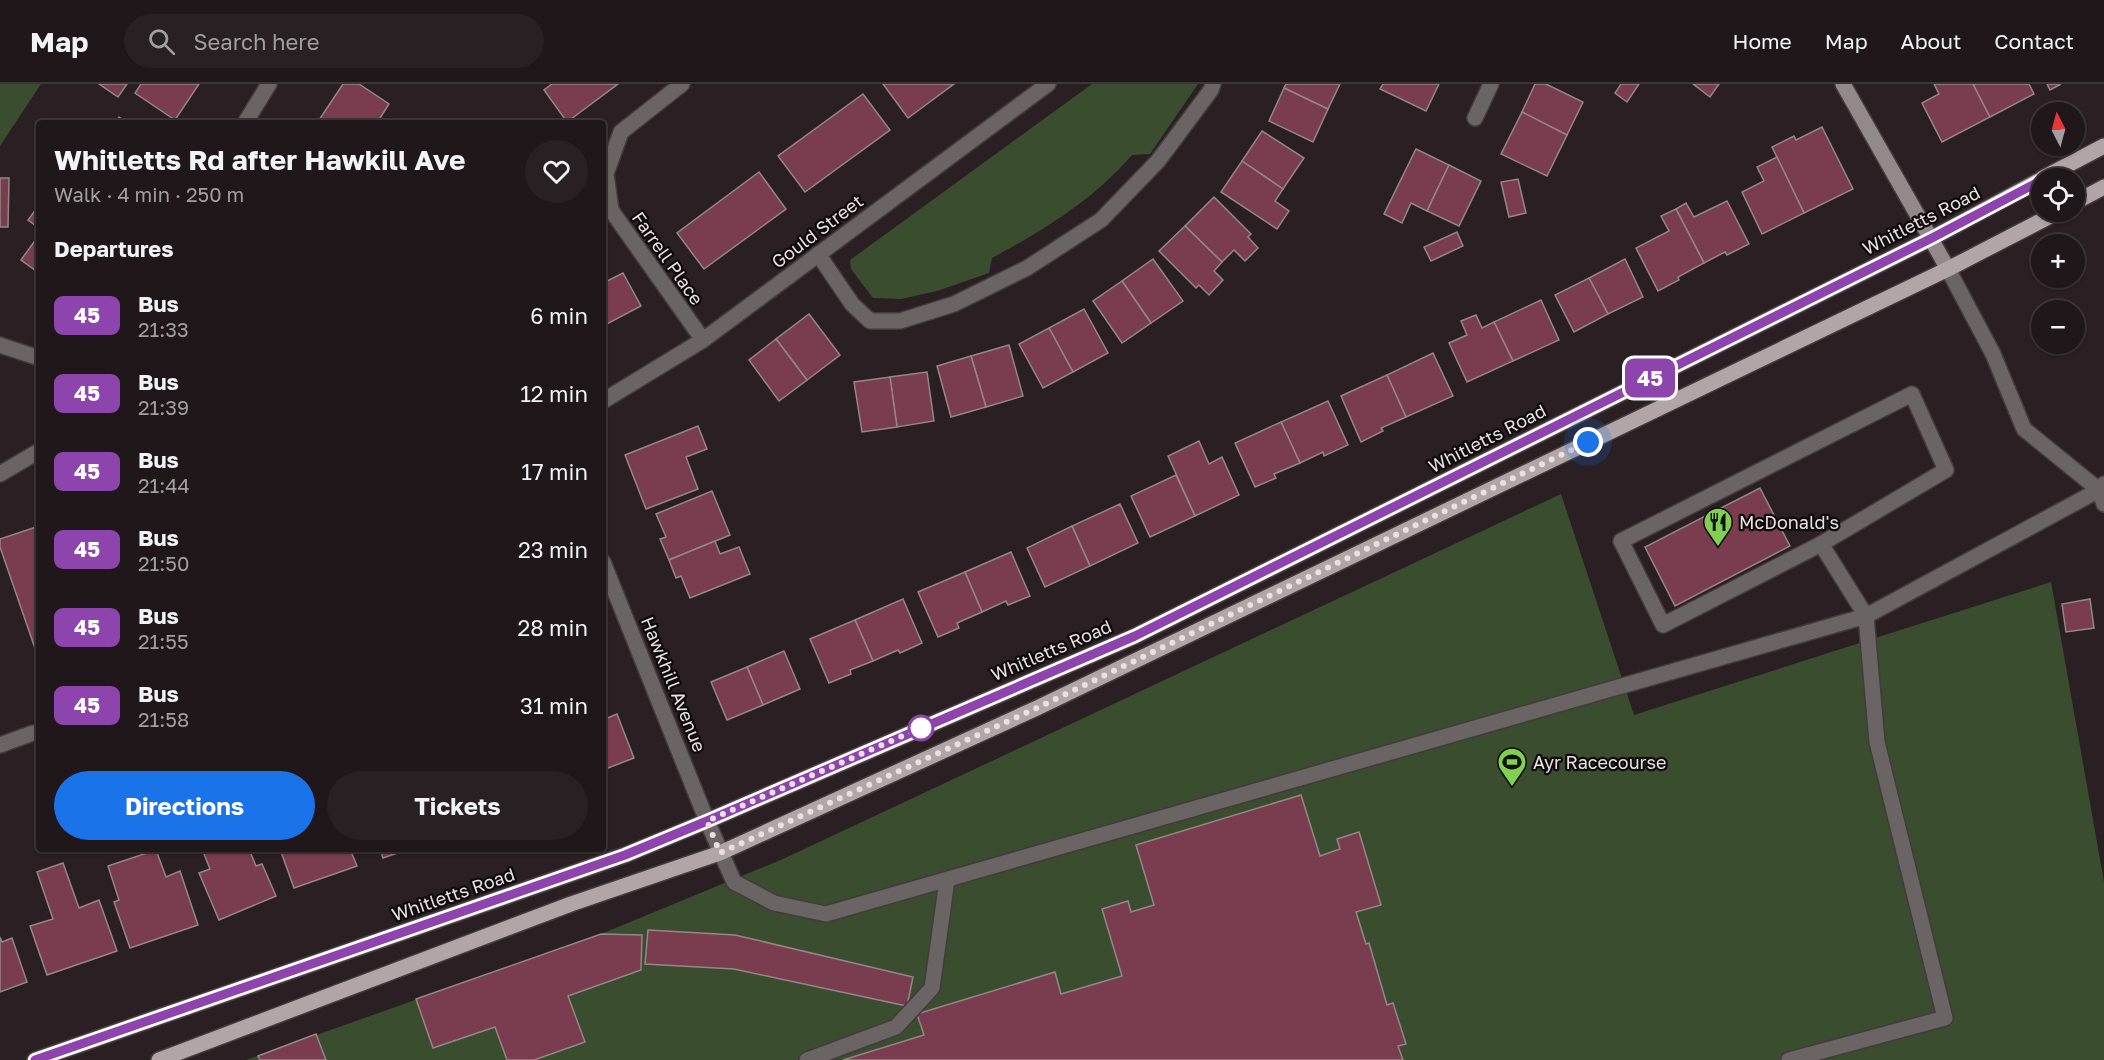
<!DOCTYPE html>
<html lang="en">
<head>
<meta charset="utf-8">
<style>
	:root { --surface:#20171a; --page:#282023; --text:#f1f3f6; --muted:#a29fa2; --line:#3d3639; --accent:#1a73e8 }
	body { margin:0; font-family:"Golos Text",sans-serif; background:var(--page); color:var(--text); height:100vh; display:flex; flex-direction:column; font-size:22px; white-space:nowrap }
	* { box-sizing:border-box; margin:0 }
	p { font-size:20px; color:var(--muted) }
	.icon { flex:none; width:33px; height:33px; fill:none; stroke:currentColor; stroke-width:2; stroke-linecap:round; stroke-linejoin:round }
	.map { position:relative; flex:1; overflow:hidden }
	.panel { position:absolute; left:36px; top:36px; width:570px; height:732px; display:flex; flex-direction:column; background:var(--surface); border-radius:6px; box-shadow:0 2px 4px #0004,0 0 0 2px var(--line) }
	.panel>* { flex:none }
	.badge { padding:0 12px; border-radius:9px; font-size:21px; line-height:39px }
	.needle { width:39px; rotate:354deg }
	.controls { position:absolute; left:2031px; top:18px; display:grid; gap:12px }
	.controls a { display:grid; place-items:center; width:54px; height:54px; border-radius:50%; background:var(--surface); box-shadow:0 2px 4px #0004,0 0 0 2px var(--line); font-size:30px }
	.you { position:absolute; width:30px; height:30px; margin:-15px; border:4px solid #fff; border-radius:50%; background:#1a73e8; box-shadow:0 0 0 9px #1a73e833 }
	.map>.badge { position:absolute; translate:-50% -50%; box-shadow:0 0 0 3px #fff }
	h2 { padding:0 18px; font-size:22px; line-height:54px }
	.round { display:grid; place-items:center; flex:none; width:63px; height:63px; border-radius:32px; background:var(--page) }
	.summary { display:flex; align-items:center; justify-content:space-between; height:102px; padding:0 18px }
	h1 { font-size:28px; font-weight:700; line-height:45px }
	.action { display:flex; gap:12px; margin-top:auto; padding:12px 18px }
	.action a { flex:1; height:69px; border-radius:36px; background:var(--accent); color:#fff; font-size:24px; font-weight:700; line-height:69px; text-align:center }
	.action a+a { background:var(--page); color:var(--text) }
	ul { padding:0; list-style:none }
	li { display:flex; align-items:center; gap:18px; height:78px; padding:0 18px }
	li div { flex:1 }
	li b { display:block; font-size:22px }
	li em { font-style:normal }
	li .badge { min-width:66px; font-weight:700; text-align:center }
	header { display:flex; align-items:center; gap:36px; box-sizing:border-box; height:84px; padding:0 30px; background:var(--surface); border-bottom:2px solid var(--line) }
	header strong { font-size:28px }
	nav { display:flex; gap:33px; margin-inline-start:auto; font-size:21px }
	.search { width:420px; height:54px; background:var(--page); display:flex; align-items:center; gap:15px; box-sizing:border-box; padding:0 21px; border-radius:33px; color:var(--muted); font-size:22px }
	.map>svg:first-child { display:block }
</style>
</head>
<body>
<header>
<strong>Map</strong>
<div class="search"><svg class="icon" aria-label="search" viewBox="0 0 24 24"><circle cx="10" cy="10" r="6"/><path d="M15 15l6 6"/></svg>Search here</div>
<nav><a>Home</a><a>Map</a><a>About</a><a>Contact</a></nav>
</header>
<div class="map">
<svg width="2104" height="976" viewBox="0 0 2104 976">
	<rect width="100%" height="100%" fill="#2a1f22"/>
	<g fill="#3a4e2f">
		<path d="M0,0H41L0,62Z"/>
		<path d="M1092,0H1198L1150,70L1132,71C1093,116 1044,146 992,174L989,189L937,207L901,215L873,214L851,185L850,176Z"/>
		<path d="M1561,410L1634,631L2051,498L2104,798V976H246L601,850L783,775Z"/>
	</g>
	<g fill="#7a3c4f" stroke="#948689" stroke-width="1.5">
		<path d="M99,0H127L118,13Z"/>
		<path d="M141,0H199L175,36L135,9Z"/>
		<path d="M343,0H359L389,20L377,39H317Z"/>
		<path d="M552,0H618L567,38L544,6Z"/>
		<path d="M883,0H954L908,34Z"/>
		<path d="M1286,0H1340L1328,25L1284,4Z"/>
		<path d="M1383,0H1439L1426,27L1380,5Z"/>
		<path d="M1535,0H1546L1583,18L1567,51L1522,28Z"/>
		<path d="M1621,0H1639L1627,18L1615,9Z"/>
		<path d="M1693,0H1719L1710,13Z"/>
		<path d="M1934,0H1973L1990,33L1942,58L1922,19L1939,10Z"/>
		<path d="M1973,0H2029L2034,10L1990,33Z"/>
		<path d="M2047,0H2061L2050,6Z"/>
		<path d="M1284,4L1328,25L1313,58L1269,37Z"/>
		<path d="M863,10L890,46L805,108L778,72Z"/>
		<path d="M1522,28L1567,51L1547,92L1501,70Z"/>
		<path d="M119,33L128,39H115Z"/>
		<path d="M1822,43L1853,105L1804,129L1772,63L1794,52L1796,56Z"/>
		<path d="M1262,47L1304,74L1283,105L1242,77Z"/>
		<path d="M1416,65L1449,81L1427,127L1411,119L1402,139L1384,130Z"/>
		<path d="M1777,73L1804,129L1762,150L1742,108L1764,97L1757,83Z"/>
		<path d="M1242,77L1283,105L1275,117L1289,127L1277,145L1221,108Z"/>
		<path d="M1449,81L1481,97L1459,142L1427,127Z"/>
		<path d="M759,88L786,125L704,185L677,149Z"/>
		<path d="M0,94H9L8,143H0Z"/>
		<path d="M1518,95L1526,129L1509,133L1501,98Z"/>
		<path d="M1214,113L1251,150L1248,153L1258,164L1245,177L1234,166L1222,178L1185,142Z"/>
		<path d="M1727,117L1749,160L1727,171L1725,168L1704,179L1676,125L1686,119L1694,133Z"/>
		<path d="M39,121V144L28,136Z"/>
		<path d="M1676,125L1704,179L1678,193L1679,196L1658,207L1636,164L1669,147L1661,132Z"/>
		<path d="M1185,142L1222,178L1214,187L1223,196L1209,211L1199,201L1196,204L1159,167Z"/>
		<path d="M1457,148L1463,162L1431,177L1424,163Z"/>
		<path d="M39,151V189L21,176Z"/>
		<path d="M1153,175L1183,217L1151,239L1122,197Z"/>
		<path d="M1625,175L1643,213L1608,230L1589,194Z"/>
		<path d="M623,189L641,222L603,242V199Z"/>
		<path d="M1589,194L1608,230L1574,248L1555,211Z"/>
		<path d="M1122,197L1151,239L1122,259L1093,217Z"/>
		<path d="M1541,216L1559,256L1513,277L1494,238Z"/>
		<path d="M1084,225L1108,269L1073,288L1049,244Z"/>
		<path d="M809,230L840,271L807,296L776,255Z"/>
		<path d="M1476,231L1482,244L1494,238L1513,277L1467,298L1449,259L1467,251L1461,237Z"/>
		<path d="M1049,244L1073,288L1043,304L1019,260Z"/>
		<path d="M776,255L807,296L779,317L749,276Z"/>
		<path d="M1009,261L1023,312L986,323L971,272Z"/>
		<path d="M1433,269L1453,312L1406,333L1387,291Z"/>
		<path d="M971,272L986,323L951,333L937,282Z"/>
		<path d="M927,288L934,337L897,343L890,293Z"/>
		<path d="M1387,291L1406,333L1381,344L1383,347L1361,358L1341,312Z"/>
		<path d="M890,293L897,343L862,348L854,298Z"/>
		<path d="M1328,317L1348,361L1324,372L1323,368L1300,379L1281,338Z"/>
		<path d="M1281,338L1300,379L1274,390L1276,394L1255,403L1235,359Z"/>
		<path d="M698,342L707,365L686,373L698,405L646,425L625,371Z"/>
		<path d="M1199,357L1209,380L1222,373L1239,411L1195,432L1168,372Z"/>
		<path d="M1176,391L1195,432L1150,453L1131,412Z"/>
		<path d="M1760,404L1790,462L1675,522L1645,463Z"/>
		<path d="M712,407L730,451L669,476L660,455L666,453L656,430Z"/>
		<path d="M1120,420L1138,459L1090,482L1072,442Z"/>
		<path d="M39,442V573H38L0,463V455Z"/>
		<path d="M1072,442L1090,482L1045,503L1027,464Z"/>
		<path d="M715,457L720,470L739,463L750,490L690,514L681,492L676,494L669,476Z"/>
		<path d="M1011,468L1030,512L1008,521L1006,517L982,528L965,488Z"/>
		<path d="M965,488L982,528L957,539L959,544L938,553L918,508Z"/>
		<path d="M903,515L922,559L900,569L898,566L873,577L855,536Z"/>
		<path d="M2090,515L2094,544L2066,548L2062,520Z"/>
		<path d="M855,536L873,577L850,586L851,590L829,599L810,555Z"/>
		<path d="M784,567L800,605L763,621L747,583Z"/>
		<path d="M747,583L763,621L727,636L711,598Z"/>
		<path d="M603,630L605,635L617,630L634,674L603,686Z"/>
		<path d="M1301,711L1320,772L1340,765L1337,755L1359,748L1381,821L1356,828L1366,860L1369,859L1387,921L1393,919L1406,960L1398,962L1403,976H843L924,951L917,930L1055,888L1061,910L1122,892L1102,825L1128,817L1131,828L1154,821L1136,761Z"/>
		<path d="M202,765H249L256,782L262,780L276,812L219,836L199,789L210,785Z"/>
		<path d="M280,765H350L357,782L294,804Z"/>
		<path d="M380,765H409L383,774Z"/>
		<path d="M156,766L166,793L180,787L198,841L130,864L114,818L119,816L108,782Z"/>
		<path d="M63,779L79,824L99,816L117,867L47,891L30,842L53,835L37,788Z"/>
		<path d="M648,846L735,851L913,893L907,922L734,885L645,880Z"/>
		<path d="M601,850L642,851L641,886L568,912L585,958L534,976H507L495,943L433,964L416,915Z"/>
		<path d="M0,853L2,858L12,854L27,898L0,908Z"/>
		<path d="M316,950L326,976H260L258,972Z"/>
	</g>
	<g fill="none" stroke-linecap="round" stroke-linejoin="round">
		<g stroke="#453a3d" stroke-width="18">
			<g id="lane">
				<path d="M1475,34L1491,0"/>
				<path d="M1948,185L1993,270L2024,345L2099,406L2104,400"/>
				<path d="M1912,310L1946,386L1821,460L1663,541L1621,457Z"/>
				<path d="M1821,460L1866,532L2099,406L2104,420"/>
				<path d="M0,661L33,649"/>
				<path d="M707,737L734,798L774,819L826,830L1866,532L1877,658L1945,934L1789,976"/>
				<path d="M807,976L896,943L932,904L947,796"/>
			</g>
		</g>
		<g stroke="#453a3d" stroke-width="18">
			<g id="street">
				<path d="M682,0L621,48L606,90L611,126L703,256"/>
				<path d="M245,39L269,0"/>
				<path d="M818,170L852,220L870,237H900L954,220L1027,184L1101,136L1158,77L1211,6L1213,0"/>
				<path d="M0,261L39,274"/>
				<path d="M603,317L703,256L1048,0"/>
				<path d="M0,390L39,367"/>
				<path d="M603,478L707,737"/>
			</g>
		</g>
		<g stroke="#453a3d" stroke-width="18">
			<path id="secondary" d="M1843,0L1948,185"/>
		</g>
		<g stroke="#453a3d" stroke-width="18">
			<g id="primary">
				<path d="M2043,94L2104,62"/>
				<path d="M2074,119L2104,103"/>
				<path d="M35,976L625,771L707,737L1135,552L1932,154L2042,95"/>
				<path d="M159,976L571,820L720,769L1037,624L1948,185L2058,128"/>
			</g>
		</g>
		<use href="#lane" stroke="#6a6465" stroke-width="15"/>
		<use href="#street" stroke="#6a6465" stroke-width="15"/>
		<use href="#secondary" stroke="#92898b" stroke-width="15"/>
		<use href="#primary" stroke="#b2a5a8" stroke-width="15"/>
	</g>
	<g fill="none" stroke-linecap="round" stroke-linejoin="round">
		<g stroke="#fff" stroke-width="14">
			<path id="line" d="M35,976L625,771L707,737L1135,552L1932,154L2042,96"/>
		</g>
		<use href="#line" stroke="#8e44ad" stroke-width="9"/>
		<path stroke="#e8e0e2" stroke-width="6" stroke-dasharray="0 10.8" d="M921,644L707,737L720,769L1037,624L1588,358"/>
	</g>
	<defs>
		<g id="restaurant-pin" transform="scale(1.5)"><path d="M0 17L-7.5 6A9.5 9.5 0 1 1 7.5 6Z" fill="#81d050" stroke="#0f0a0b"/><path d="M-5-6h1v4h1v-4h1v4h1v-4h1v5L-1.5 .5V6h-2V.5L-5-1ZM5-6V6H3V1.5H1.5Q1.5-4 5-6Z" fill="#111"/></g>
		<g id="stadium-pin" transform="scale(1.5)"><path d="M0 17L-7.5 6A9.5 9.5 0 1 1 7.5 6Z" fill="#81d050" stroke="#0f0a0b"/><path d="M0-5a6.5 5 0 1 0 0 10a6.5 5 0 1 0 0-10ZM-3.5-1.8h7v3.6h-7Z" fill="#111"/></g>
	</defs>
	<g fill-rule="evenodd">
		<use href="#restaurant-pin" x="1718" y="438"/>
		<use href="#stadium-pin" x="1512" y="678"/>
	</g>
	<circle fill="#fff" stroke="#8e44ad" stroke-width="3" cx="921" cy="644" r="12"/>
	<g text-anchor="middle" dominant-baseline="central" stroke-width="4.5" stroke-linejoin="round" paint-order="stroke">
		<g font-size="18" fill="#e8e0e2" stroke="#0f0a0b">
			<text transform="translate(1921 136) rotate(-27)">Whitletts Road</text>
			<text transform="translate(817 147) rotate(-37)">Gould Street</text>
			<text transform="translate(668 174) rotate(55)">Farrell Place</text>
			<text transform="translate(1487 354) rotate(-27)">Whitletts Road</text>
			<text transform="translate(1051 566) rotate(-23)">Whitletts Road</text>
			<text transform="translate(674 600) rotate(68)">Hawkhill Avenue</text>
			<text transform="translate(453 810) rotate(-19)">Whitletts Road</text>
		</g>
		<g font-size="18" fill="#e8e0e2" stroke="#0f0a0b" text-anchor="start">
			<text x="1739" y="438">McDonald's</text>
			<text x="1533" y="678">Ayr Racecourse</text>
		</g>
	</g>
</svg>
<div class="controls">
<a><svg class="needle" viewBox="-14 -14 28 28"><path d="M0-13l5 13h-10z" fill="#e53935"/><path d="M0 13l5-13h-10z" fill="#a29fa2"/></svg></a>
<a><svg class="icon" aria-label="locate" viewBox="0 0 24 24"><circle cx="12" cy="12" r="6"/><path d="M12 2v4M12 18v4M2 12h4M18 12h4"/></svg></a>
<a>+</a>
<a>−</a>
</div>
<div class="you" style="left:1588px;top:358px"></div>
<b class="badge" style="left:1650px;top:294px;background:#8e44ad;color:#fff">45</b>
<section class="panel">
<div class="summary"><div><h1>Whitletts Rd after Hawkill Ave</h1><p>Walk · 4 min · 250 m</p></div><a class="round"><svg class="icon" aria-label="heart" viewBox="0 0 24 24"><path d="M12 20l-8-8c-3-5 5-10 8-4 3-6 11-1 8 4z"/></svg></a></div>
<h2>Departures</h2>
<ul>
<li><span class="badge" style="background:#8e44ad;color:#fff">45</span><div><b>Bus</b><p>21:33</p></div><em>6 min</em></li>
<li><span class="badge" style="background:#8e44ad;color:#fff">45</span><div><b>Bus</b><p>21:39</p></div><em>12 min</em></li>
<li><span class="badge" style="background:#8e44ad;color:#fff">45</span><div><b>Bus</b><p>21:44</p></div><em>17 min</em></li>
<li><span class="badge" style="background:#8e44ad;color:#fff">45</span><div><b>Bus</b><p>21:50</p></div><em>23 min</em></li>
<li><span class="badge" style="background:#8e44ad;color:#fff">45</span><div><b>Bus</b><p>21:55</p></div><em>28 min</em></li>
<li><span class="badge" style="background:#8e44ad;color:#fff">45</span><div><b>Bus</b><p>21:58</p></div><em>31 min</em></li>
</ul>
<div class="action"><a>Directions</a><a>Tickets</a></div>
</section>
</div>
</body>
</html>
